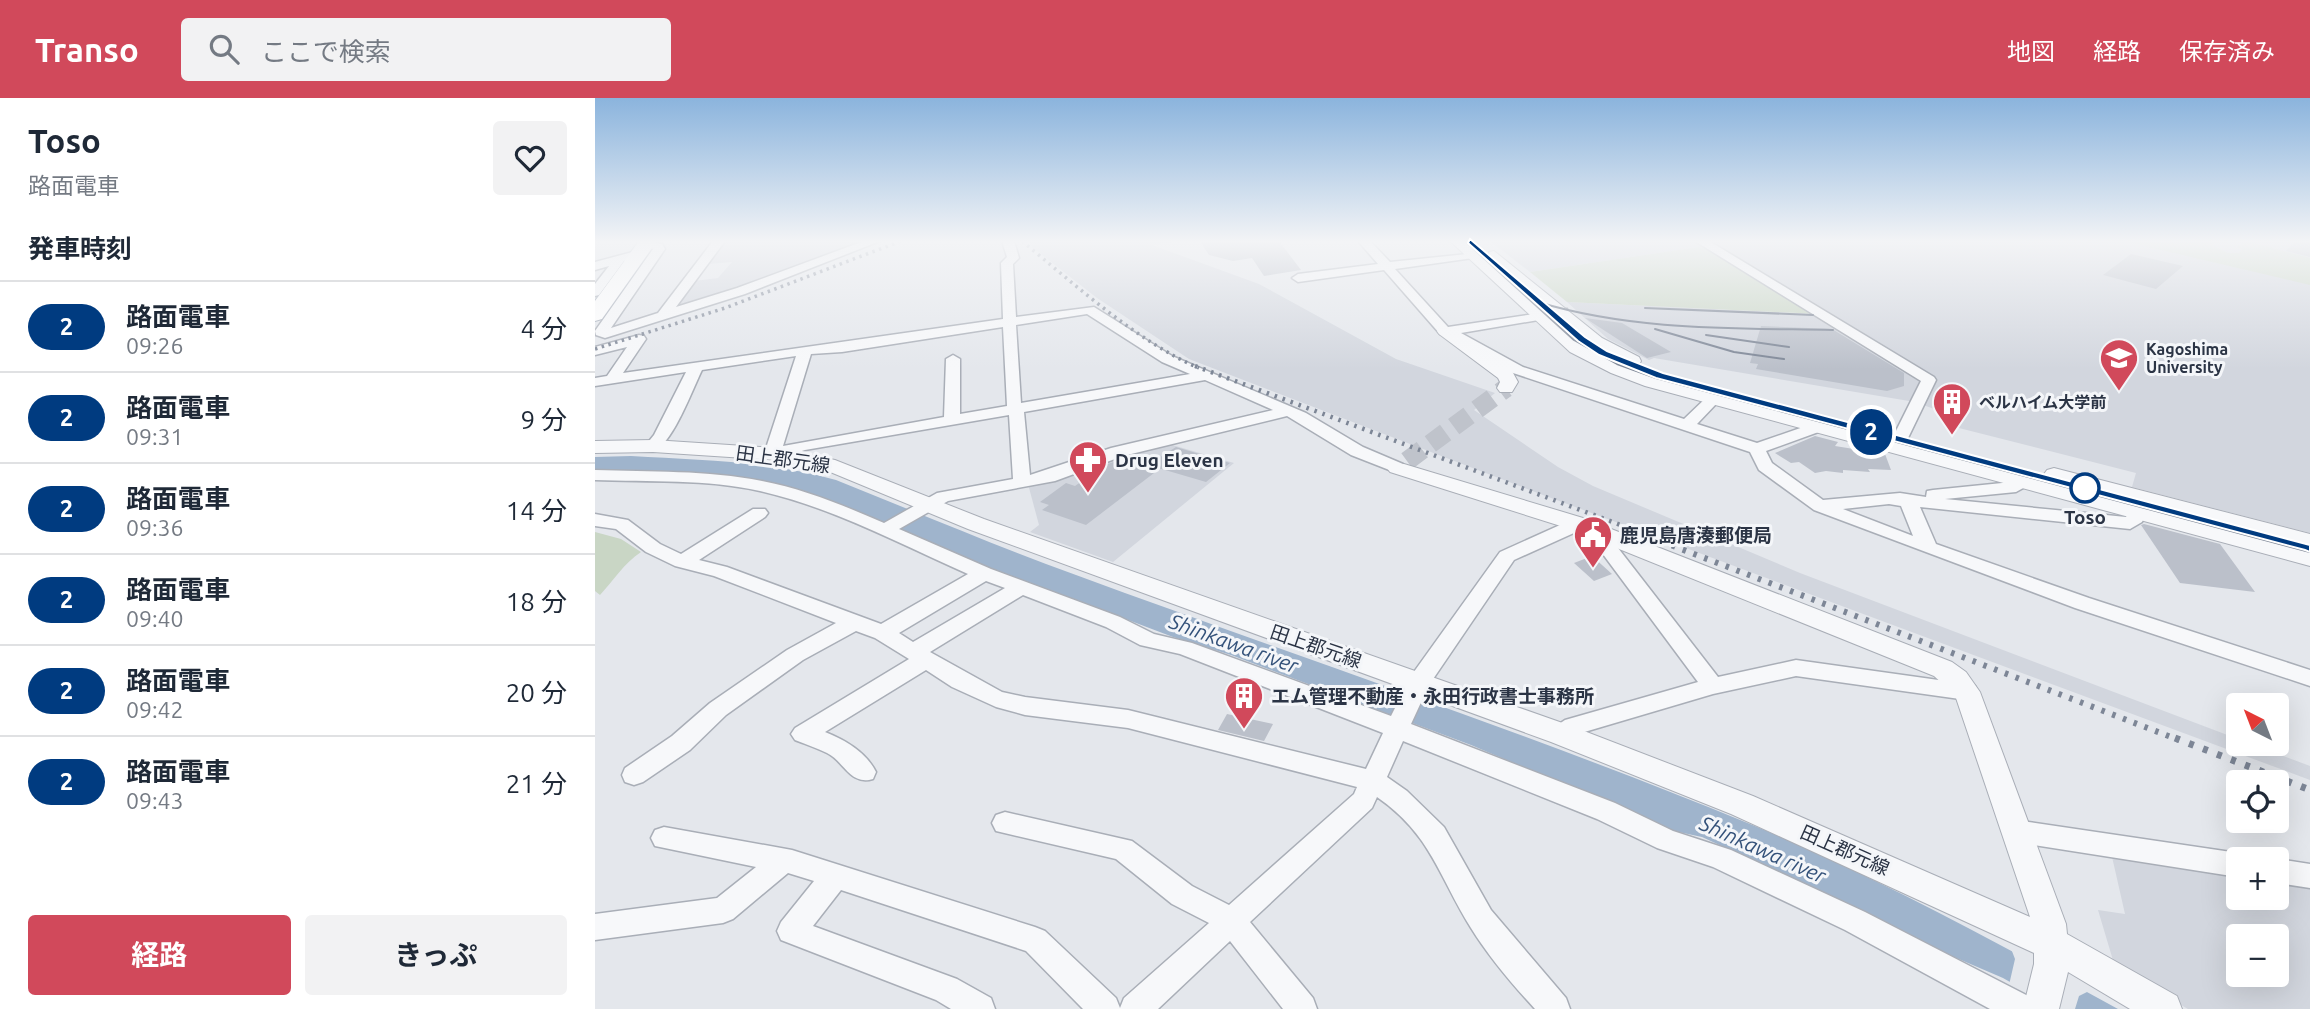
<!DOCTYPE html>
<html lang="ja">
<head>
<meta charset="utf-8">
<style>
	:root { --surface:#fff; --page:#f2f2f3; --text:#1f2937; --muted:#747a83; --line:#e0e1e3; --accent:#d1495b }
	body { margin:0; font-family:Ubuntu,"Noto Sans JP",sans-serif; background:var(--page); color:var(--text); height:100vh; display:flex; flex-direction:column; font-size:26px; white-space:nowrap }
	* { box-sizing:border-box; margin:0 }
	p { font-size:23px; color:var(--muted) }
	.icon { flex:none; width:38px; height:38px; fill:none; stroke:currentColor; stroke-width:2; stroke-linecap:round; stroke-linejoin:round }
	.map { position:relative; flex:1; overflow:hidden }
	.side { display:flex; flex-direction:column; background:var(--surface); width:595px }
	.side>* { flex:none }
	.badge { padding:0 14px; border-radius:23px; font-size:24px; line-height:46px }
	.needle { width:46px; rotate:318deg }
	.buttons { position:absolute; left:1631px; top:595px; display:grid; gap:14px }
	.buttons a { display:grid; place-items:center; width:63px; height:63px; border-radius:7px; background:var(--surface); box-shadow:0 7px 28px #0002; font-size:35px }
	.map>.badge { position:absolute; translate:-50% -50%; box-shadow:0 0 0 4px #fff }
	h2 { padding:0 28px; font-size:26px; line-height:63px }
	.round { display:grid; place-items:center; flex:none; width:74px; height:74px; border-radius:7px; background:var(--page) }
	.summary { display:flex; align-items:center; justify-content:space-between; height:119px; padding:0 28px }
	h1 { font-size:33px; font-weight:700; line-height:52px }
	.primary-button { display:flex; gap:14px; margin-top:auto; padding:14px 28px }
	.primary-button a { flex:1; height:80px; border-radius:7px; background:var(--accent); color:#fff; font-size:28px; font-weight:700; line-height:80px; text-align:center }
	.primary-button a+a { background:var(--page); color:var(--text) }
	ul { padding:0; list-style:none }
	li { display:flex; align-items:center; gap:21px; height:91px; padding:0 28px; border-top:2px solid var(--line) }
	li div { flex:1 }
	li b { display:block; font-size:26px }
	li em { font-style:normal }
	li .badge { min-width:77px; font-weight:700; text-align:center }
	header { display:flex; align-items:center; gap:42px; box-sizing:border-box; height:98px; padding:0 35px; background:var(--accent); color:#fff }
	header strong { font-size:33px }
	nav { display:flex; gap:38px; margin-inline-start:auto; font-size:24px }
	.search { width:490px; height:63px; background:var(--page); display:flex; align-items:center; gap:18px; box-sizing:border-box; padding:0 24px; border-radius:7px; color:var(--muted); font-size:26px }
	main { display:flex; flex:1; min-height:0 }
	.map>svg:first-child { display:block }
</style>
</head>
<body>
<header>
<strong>Transo</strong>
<div class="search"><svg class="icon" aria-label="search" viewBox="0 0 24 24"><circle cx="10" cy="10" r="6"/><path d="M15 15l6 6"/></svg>ここで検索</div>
<nav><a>地図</a><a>経路</a><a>保存済み</a></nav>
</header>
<main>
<section class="side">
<div class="summary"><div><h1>Toso</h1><p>路面電車</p></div><a class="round"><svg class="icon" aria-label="heart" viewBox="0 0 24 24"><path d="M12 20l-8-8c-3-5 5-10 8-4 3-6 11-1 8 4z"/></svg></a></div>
<h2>発車時刻</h2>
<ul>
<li><span class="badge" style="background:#003b80;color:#fff">2</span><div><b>路面電車</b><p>09:26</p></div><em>4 分</em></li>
<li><span class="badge" style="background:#003b80;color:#fff">2</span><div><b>路面電車</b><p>09:31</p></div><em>9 分</em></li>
<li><span class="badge" style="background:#003b80;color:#fff">2</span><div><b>路面電車</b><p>09:36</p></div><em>14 分</em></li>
<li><span class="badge" style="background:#003b80;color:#fff">2</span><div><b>路面電車</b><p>09:40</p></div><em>18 分</em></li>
<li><span class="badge" style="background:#003b80;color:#fff">2</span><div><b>路面電車</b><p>09:42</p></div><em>20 分</em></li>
<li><span class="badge" style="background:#003b80;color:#fff">2</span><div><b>路面電車</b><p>09:43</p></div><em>21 分</em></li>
</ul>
<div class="primary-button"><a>経路</a><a>きっぷ</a></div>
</section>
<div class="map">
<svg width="1715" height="911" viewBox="0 0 1715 911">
	<rect width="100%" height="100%" fill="#e4e7ec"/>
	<g fill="#d2d6de" fill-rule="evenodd">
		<path d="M130,143H274L158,187L140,189L137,194L76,213L99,183L123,180L137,164L113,166Z"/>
		<path d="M433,143H582L557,147L664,186L801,261L900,295L879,312L963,369L998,388L1205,475L1643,641V646H1657L1715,668V682L940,394L594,261L502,200L437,149Z"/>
		<path d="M895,143H1102L1110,148L935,174Z"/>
		<path d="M1109,143H1715V435L1537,389L1541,375L1360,329L1365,320L1328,307L1338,282Z"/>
		<path d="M972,204L1223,216L1330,281L1320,304L1059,260L1054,262L1013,241Z"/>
		<path d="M567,344L639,365L518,464L435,434L444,427L433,386Z"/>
		<path d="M1515,750L1643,769V800H1682V775L1715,780V911H1593L1520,869L1503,812L1530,816ZM1643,838H1682V877H1643Z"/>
	</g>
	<g fill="#c9d6c5">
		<path d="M1528,143H1621L1617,147L1633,155H1644L1647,151L1642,149L1651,143L1715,160V187Z"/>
		<path d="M1110,148L1223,216L972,204L935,174Z"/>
		<path d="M970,223L1031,263L1067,276L1222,317L1218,323L1061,281L999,257L959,225Z"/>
		<path d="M1245,324L1449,377L1447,385L1241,330Z"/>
		<path d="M1465,381L1715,447V456L1464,389Z"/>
		<path d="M0,434L26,441L46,454C29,465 18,483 5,497L0,493Z"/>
	</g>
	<path fill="#9fb4cc" d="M36,358C106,362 174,363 241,382C321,414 401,448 481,477C706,560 934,635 1155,726C1282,779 1403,845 1523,911H1462L1408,880L1338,850L1227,794L1107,739L1079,733L876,647L636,557L578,539L359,456L241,405L181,385L0,372V359Z"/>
	<path fill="#e4e7ec" d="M1415,848L1496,892L1484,898L1480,911H1455L1414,887L1420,861Z"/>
	<g fill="#bbc0ca">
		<path d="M605,143H684L706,172L669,178L657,160L638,163L614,157Z"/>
		<path d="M1700,143H1715V159L1691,153Z"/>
		<path d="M1536,156L1588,168L1561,191L1508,177Z"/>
		<path d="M990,220L1027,225L1076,254L1052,260Z"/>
		<path d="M1166,228L1237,231L1309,275V288L1292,293L1161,271L1163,266L1155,265Z"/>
		<path d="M1220,338L1243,344L1240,348L1290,356L1296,372L1273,371L1275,374L1248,372V375L1231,373L1220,375L1204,364L1196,365L1180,355Z"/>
		<path d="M581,349L635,365L611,384L553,367Z"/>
		<path d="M521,363L559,375L491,427L447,412L454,407L445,404L471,385L480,388L510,367Z"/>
		<path d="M1549,426L1625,446L1660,494L1585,485L1546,427Z"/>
		<path d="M997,458L1017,476L999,483L979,465Z"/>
		<path d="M632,616L678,626L669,643L623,632Z"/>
	</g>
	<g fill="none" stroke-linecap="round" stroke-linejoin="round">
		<path stroke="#bfc3cb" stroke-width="19" stroke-dasharray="19 10" stroke-linecap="butt" d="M812,363L911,290"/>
		<g stroke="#a9aeb7" stroke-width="3">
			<g id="minor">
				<path d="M48,143L67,146L70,151L16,230L63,215L118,143H130L81,209L142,190L269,143H285L150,196L10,240L1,237L0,233L58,151L48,147Z"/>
				<path d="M407,143H419L424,160L418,166L421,219L499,209L577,258L711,315L768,349L808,366L811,370L802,375L756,357L692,318L528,358L460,383L353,403L304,431L396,471L525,519L559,536L597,545L796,618L816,578L905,454L976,422H990L992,426L990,430L919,462L834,587L816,626L1020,705L1078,733L1136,752L1270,814L1437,900L1441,911H1395L1250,832L1118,769L1062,750L1002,721L808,643L792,679L812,693L849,729L896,812L971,900L975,911H940C917,886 894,859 876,830C844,779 836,736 782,699L777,710L655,824L718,900L722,911H688L635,843L563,911H488L431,853L246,792L218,828L362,881L396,900L400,911H356L341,902L186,842L182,833L186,824L219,783L193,775L138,821L128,825L0,842V816L122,800L161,769L60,748L56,740L60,732L69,729L197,752L440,829L450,833L521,900L525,910L529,900L614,825L577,806L521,761L401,733L397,725L401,717L410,714L537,743L597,788L634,807L759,696L762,689L533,630L430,617L401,609L357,589L331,572L230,634C250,642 271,654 281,674L278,681C255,688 249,663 232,655C222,650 210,646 200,642L196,636L200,630L314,561L280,540L261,533L208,562L131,617L95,652L48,684L39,687L30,684L27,677L30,670L77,638L115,605L192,552L241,525L119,478L80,468L51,454L21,431L0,428V416L33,422L65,446L86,456L158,411H170L173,415L170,419L104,462L132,469L286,526L373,476C305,446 239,410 165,393C112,381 54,384 0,382V372C55,374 112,372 167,383C209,391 250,408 289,425L342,395L418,381L414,317L210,352L181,361L175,360L172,347L201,258L107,272C98,290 77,348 58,353L50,348L59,337L91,274L0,288V280L12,278L32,249L0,257V249L44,237L49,238L51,241L28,275L408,221L406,165L412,159ZM492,216L567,264L595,276L426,305L421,227ZM408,229L412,308L365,316V261L358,257L351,261L349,319L188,348L216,256L247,254ZM610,282L678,312L516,350L435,377L429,314ZM391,483L410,490L318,544L304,535ZM428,497L511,529L545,547L585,556L788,635L771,671L533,612L430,599L407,594L335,554Z"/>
				<path d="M763,143H775L795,164L882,155V159L878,160L800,171L853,229L972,211V217L967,218L866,235L928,269L1089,321L1113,298H1123L1126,301L1123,304L1102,326L1162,345L1217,326H1229L1231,329L1229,332L1171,353L1177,365L1228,402L1305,395L1331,399L1332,393L1338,392L1417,384L1430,379L1439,384L1421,394L1350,401L1531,419L1536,411H1548L1551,415L1547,424L1535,431L1325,409L1341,446L1494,500L1715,572V588L1480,510L1219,412L1164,372L1155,354L918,275L863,243L845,236L789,172L703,184L697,180L703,176L783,166ZM1294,406L1306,408L1318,438L1248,411Z"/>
				<path d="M1100,143H1114L1339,279L1341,282L1313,340L1307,342L1299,337L1326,283Z"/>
				<path d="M45,152L49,153V157L29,163L4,197L0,198V186L14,168L0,172V164Z"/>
				<path d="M999,426L1006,428L1123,579L1201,562L1372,586L1380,588L1383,594L1380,600L1372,602L1201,578L1118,596L986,635L966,645L958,642L954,636L958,630L970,622L1103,584L990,432Z"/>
				<path d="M1420,722L1643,755L1654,761H1643V779L1420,744L1411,741L1407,733L1411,725Z"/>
				<path d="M1682,761L1715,766V790L1682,785Z"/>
			</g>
		</g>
		<g stroke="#a9aeb7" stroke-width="2">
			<g id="tertiary">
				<path d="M855,143H870L987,246L1028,267L1062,280L1715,454V468L1050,288L1016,275L975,254Z"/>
				<path d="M899,153L1007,240L1044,259L1046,263L1044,267C1015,274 919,181 894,160V154Z"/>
				<path d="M850,228L917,273L923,284L917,294H905L902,290L905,284L903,280L844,236L842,233L844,230Z"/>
				<path d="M58,342L181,350L240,362L389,421L976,628L1158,698L1435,819L1360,597L1339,578L972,430L795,374L792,370L795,366H809L988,420L1357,564L1371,574L1385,594L1471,826L1472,836L1582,898L1587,911H1535L1473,874L1464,911H1428L1439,866V855L1136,716L956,644L373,431L228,371L181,362L58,354L0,355V343Z"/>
				<path d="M1459,370L1715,436V450L1452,380L1449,376L1452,372Z"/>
			</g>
		</g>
		<g stroke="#a3abb8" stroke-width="2">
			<path id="primary" d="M44,143H62L7,221L0,223V203Z"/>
		</g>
		<use href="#minor" fill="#f7f8fa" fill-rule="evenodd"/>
		<use href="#tertiary" fill="#f7f8fa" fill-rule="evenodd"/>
		<use href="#primary" fill="#fff" fill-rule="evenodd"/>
		<g stroke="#7d8696" stroke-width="2">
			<path d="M870,143L979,242L1022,266L1061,280L1715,454"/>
			<path d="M943,204C1039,233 1138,230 1238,232"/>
			<path d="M1050,210L1218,217"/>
			<path d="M1060,231L1139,254L1189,261"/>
			<path d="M1111,237L1194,249"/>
		</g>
		<g stroke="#7d8696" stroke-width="3.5" stroke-dasharray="2.5 4.5" stroke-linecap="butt">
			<path d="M427,143C478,185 544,245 604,270"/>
			<path d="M0,251L130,210L306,143"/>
		</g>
		<path stroke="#7d8696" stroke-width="4.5" stroke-dasharray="2.5 6" stroke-linecap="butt" d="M600,268L1039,432"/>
		<path stroke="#7d8696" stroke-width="6" stroke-dasharray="3.5 8" stroke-linecap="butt" d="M1034,431L1584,642"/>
		<path stroke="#7d8696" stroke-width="7" stroke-dasharray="5 10" stroke-linecap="butt" d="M1580,640L1715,692"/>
	</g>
	<linearGradient id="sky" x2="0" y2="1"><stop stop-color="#8bb4dd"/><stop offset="0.53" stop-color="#f3f4f6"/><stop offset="1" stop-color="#f3f4f6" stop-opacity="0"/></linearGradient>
	<rect width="1715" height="271" fill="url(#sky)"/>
	<path fill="#003b80" stroke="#fff" stroke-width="2" d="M875,141L990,239L1012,253L1068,275L1715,447V454L1710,452L1061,280L1004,257L983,243L873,145Z"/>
	<defs>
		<g id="university-pin" transform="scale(2.0125)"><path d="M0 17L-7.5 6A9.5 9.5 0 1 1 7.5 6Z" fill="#d1495b" stroke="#f4f6f9"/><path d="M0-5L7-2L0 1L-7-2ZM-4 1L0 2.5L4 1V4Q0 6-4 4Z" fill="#fff"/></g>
		<g id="building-pin" transform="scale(2.0125)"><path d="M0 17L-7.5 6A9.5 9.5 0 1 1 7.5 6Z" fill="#d1495b" stroke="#f4f6f9"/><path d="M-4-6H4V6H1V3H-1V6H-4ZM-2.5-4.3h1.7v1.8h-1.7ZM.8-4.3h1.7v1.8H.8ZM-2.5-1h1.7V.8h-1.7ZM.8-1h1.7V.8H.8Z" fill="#fff"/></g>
		<g id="pharmacy-pin" transform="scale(2.0125)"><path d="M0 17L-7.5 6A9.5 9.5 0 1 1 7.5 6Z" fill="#d1495b" stroke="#f4f6f9"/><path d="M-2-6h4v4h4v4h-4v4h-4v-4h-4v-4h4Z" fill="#fff"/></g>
		<g id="civic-pin" transform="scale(2.0125)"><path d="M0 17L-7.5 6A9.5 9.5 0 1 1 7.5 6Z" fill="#d1495b" stroke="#f4f6f9"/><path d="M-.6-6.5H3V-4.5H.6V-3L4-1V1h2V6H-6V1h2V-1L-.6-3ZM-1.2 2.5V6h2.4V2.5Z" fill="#fff"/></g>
	</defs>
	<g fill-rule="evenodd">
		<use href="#university-pin" x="1524" y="260"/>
		<use href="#building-pin" x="1357" y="304"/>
		<use href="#pharmacy-pin" x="493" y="362"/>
		<use href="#civic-pin" x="998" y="437"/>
		<use href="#building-pin" x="649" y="598"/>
	</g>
	<circle fill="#fff" stroke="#003b80" stroke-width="3.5" cx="1490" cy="390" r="14"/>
	<g text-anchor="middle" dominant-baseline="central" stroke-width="6" stroke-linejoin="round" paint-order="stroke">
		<g font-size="16" font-weight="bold" fill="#2b3445" stroke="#f4f6f9" text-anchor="start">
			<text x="1551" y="251">Kagoshima<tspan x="1551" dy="18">University</tspan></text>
			<text x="1384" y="304">ベルハイム大学前</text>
		</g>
		<g font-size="19" fill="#2b3445" stroke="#f4f6f9">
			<text transform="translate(188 361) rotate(8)">田上郡元線</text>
			<text transform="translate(721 548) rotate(19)">田上郡元線</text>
			<text transform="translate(1250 752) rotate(24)">田上郡元線</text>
		</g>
		<g font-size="19" font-weight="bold" fill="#2b3445" stroke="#f4f6f9" text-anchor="start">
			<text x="520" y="362">Drug Eleven</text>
			<text x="1025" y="437">鹿児島唐湊郵便局</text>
			<text x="676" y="598">エム管理不動産・永田行政書士事務所</text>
		</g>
		<g font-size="19" font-weight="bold" fill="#2b3445" stroke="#f4f6f9">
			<text x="1490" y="419">Toso</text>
		</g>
		<g font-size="21" font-style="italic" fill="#34527a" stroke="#f4f6f9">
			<text transform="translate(639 545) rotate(20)">Shinkawa river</text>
			<text transform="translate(1168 751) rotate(24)">Shinkawa river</text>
		</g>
	</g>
</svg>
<div class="buttons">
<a><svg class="needle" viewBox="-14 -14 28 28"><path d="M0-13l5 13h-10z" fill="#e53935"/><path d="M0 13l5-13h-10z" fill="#747a83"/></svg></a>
<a><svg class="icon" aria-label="locate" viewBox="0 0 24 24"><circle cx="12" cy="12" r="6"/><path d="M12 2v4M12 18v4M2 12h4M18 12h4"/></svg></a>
<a>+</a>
<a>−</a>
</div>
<b class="badge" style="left:1276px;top:334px;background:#003b80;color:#fff">2</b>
</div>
</main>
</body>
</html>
